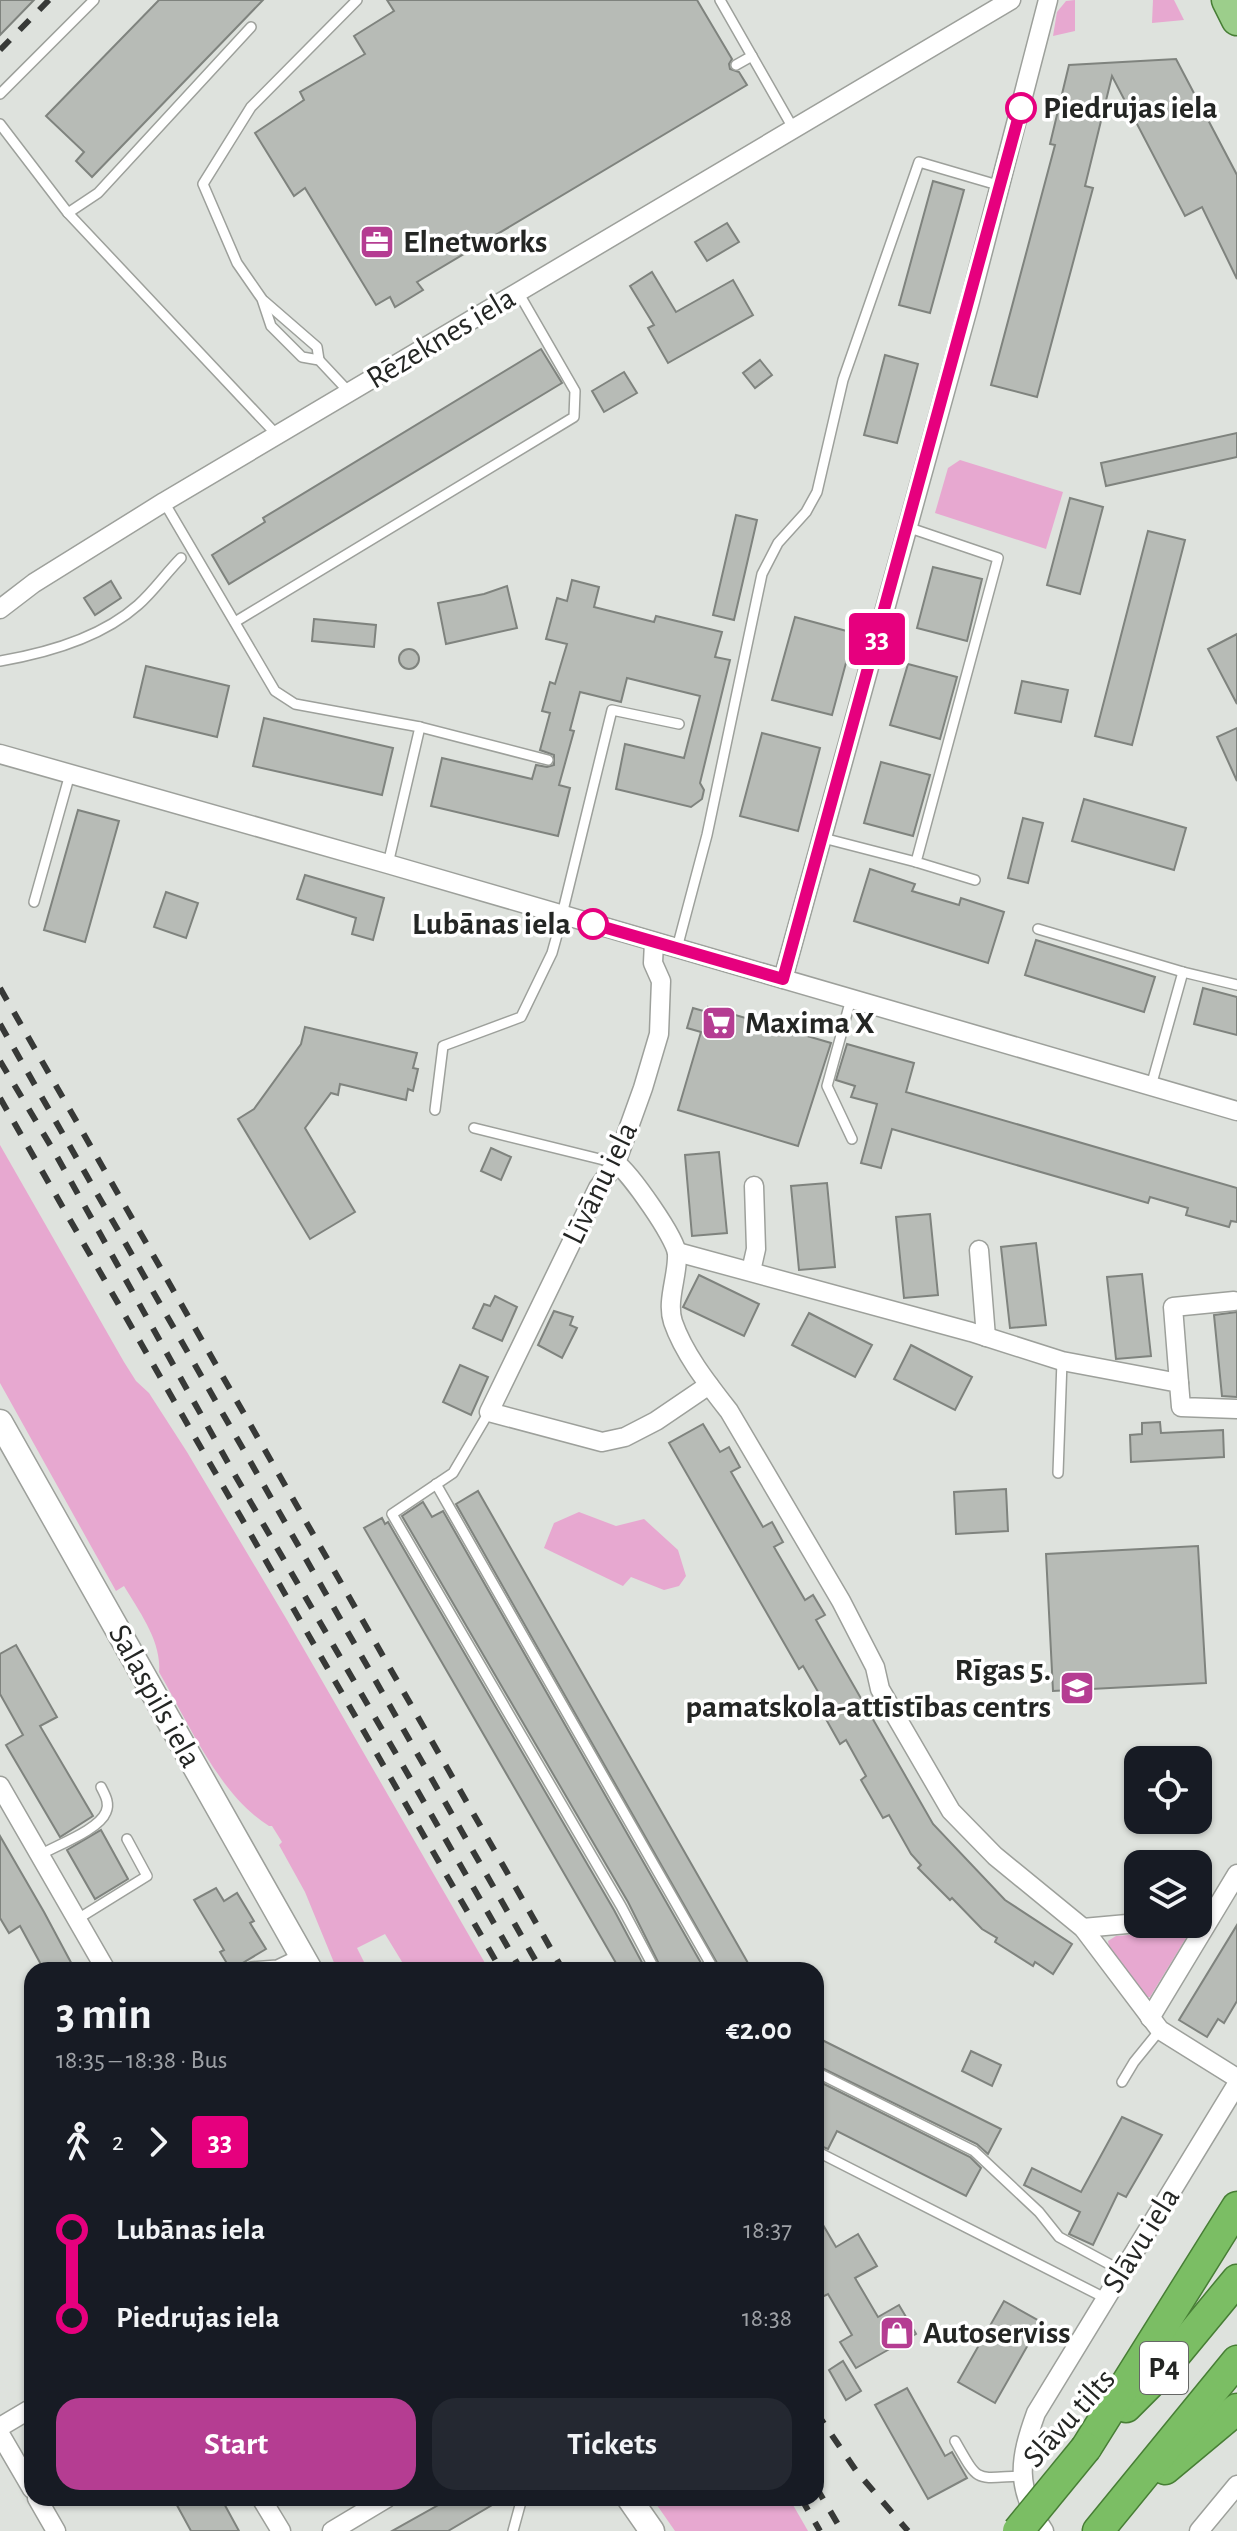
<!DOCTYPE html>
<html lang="en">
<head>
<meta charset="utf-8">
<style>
	:root { --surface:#171b24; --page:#242831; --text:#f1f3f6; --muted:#9ea1a6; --accent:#b53d92 }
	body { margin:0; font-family:"Alegreya Sans",sans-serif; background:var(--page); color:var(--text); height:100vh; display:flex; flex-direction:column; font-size:30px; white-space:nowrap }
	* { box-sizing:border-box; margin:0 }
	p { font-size:26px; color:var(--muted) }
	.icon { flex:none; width:44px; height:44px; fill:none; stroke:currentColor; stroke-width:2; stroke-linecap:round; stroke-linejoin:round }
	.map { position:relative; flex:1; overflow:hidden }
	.drawer { position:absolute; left:24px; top:1962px; width:800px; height:544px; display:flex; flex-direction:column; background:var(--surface); border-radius:24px; box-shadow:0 2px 6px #0004 }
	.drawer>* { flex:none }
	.badge { padding:0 16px; border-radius:6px; font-size:28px; line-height:52px }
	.controls { position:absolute; left:1124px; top:1746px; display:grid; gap:16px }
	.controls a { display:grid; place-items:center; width:88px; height:88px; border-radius:16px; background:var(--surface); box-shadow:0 2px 6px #0004; font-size:40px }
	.map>.badge { position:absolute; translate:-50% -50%; box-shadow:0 0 0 4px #fff }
	.legs { display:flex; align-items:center; gap:12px; height:88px; padding:0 32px; font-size:26px }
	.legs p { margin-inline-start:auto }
	.head { display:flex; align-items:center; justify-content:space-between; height:136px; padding:0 32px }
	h1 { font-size:44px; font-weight:700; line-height:60px }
	.button { display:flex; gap:16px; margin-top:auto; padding:16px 32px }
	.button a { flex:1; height:92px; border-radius:24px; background:var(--accent); color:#fff; font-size:32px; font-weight:700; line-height:92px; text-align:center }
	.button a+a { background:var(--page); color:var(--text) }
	ul { padding:0 32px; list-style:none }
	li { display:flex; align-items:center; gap:28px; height:88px; font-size:30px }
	li i { display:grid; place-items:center; width:12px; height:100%; margin:0 10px; background:currentColor }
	li i::after { content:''; width:20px; height:20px; margin:-10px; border:6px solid; border-radius:50%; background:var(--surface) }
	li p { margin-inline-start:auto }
	li:first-child i { background:linear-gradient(#0000 50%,currentColor 0) }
	li:last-child i { background:linear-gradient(currentColor 50%,#0000 0) }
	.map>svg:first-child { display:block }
</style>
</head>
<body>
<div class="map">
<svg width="1237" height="2531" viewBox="0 0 1237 2531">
	<rect width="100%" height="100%" fill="#dee2dd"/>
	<g fill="#e7a8d0">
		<path d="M1075,0V31L1053,36L1057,12L1066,1Z"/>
		<path d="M1153,0H1174L1184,20L1152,23Z"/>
		<path d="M960,460L1063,492L1046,549L935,513L948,468Z"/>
		<path d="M0,1145L124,1362L136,1381L149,1393L187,1452L287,1620L489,1970H407L385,1934L357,1948L365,1964L363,1970H337L305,1892L279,1845L282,1842L272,1826H269C219,1795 188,1722 159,1672C162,1642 139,1611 124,1586L116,1591L0,1383Z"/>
		<path d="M579,1512L616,1526L644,1519L678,1550L686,1576L679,1586L664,1590L631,1577L623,1586L544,1548L554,1523Z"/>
		<path d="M1181,1931L1186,1938L1150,1997H1140L1110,1951L1108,1941L1116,1936Z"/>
		<path d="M652,2498H789L808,2531H675Z"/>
	</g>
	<g fill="#b7bbb6" stroke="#7f837e" stroke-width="2">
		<path d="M0,0H34L0,35Z"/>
		<path d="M159,0H263L92,177L76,161L84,152L46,116Z"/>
		<path d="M387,0H697L732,59L729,64L730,69L739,72L747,85L417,282L423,290L395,307L390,297L376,305L305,188L294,196L255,133L304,100L300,92L365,54L354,36L394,11Z"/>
		<path d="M1176,59L1237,175V279L1202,207L1185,216L1112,76L1085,186L1093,188L1037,397L991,385L1055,145L1050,144L1069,65Z"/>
		<path d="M933,181L964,190L930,313L899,305Z"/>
		<path d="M727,223L739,242L707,261L695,242Z"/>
		<path d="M652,272L676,312L733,280L753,315L668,363L648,328L654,325L630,286Z"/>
		<path d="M541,349L562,383L229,584L212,555L265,522L263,518Z"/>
		<path d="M885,355L918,364L897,443L864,435Z"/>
		<path d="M760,360L772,375L755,388L743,373Z"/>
		<path d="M624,372L637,393L604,412L592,391Z"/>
		<path d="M1237,433V457L1106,486L1101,463Z"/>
		<path d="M1070,498L1103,507L1080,594L1047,585Z"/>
		<path d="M736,515L757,520L734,620L713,615Z"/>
		<path d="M1148,531L1185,540L1132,745L1095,736Z"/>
		<path d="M933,567L982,579L967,641L917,628Z"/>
		<path d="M572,580L599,587L594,607L654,622L656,616L722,632L715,657L730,660L700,783L704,790L702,799L691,807L616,789L625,744L684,758L700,696L627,678L621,702L580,692L570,730L574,731L559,785L570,788L558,836L431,806L442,758L532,779L536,765L547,767L554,765V755L540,750L550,713L542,711L550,682L555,684L567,644L546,639L557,598L567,601Z"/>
		<path d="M111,581L121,598L95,615L84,598Z"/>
		<path d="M507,586L517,628L446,644L438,603L484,594Z"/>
		<path d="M795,617L854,633L832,715L772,700Z"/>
		<path d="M314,619L376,625L374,647L312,641Z"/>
		<path d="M1237,634V704L1208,649Z"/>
		<circle cx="409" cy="659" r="10"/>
		<path d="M908,664L957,677L940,739L890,725Z"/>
		<path d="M146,666L229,686L217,737L134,717Z"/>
		<path d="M1022,681L1068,690L1061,722L1015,713Z"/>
		<path d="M264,718L393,748L382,795L253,766Z"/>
		<path d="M1237,728V781L1217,737Z"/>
		<path d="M762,733L820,748L798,831L740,816Z"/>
		<path d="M881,762L930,775L913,836L864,823Z"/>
		<path d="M1084,799L1186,828L1174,870L1072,841Z"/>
		<path d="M78,810L119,821L85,942L44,930Z"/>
		<path d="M1023,818L1043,823L1028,883L1008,878Z"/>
		<path d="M870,869L915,884L912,891L959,905L961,898L1004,912L988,963L854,921Z"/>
		<path d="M305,875L384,898L373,940L352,934L356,918L297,899Z"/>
		<path d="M166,892L198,903L186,938L154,927Z"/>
		<path d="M1036,940L1155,977L1144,1012L1025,975Z"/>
		<path d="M1203,988L1237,997V1035L1194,1024Z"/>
		<path d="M708,1007L831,1043L798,1146L678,1110L701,1032L687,1028L693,1008L707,1012Z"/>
		<path d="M305,1027L417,1053L413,1068L418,1069L413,1091L408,1089L406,1100L340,1084L338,1095L331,1093L305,1128L355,1212L310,1239L238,1119L254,1109L301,1044Z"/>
		<path d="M847,1044L914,1063L906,1092L1237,1188V1222L1231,1221L1229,1227L1186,1215L1188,1208L1150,1197L1148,1203L892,1129L881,1168L861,1163L877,1104L851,1097L855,1086L836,1080Z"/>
		<path d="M491,1148L511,1157L501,1180L481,1171Z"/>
		<path d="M719,1152L727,1233L692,1236L685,1155Z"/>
		<path d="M827,1183L835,1267L799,1270L791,1186Z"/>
		<path d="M930,1214L938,1295L904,1298L896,1217Z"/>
		<path d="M1036,1243L1046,1325L1010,1328L1001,1247Z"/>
		<path d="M1142,1274L1151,1356L1116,1359L1107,1277Z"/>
		<path d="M699,1275L759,1304L744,1336L683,1307Z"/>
		<path d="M495,1296L517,1307L502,1341L473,1328L484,1304L490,1306Z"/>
		<path d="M554,1311L573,1317L570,1325L577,1328L562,1358L538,1345Z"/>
		<path d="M1237,1312V1397L1222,1396L1214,1315Z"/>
		<path d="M809,1313L872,1345L855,1377L792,1345Z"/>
		<path d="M911,1345L972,1377L955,1410L894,1379Z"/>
		<path d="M460,1365L488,1377L471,1415L443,1402Z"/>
		<path d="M1160,1422L1161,1433L1223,1430L1224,1457L1131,1462L1130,1435L1142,1434V1423Z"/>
		<path d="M703,1424L720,1452L729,1447L740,1467L731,1472L763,1527L772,1522L783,1542L774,1547L805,1600L813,1595L825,1615L816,1620L933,1824L1005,1900L1072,1944L1053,1974L1035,1962L1033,1966L995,1942L997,1938L982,1929L952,1898L950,1900L918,1868L921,1865L911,1854L889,1815L883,1818L861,1780L866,1776L846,1740L840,1744L818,1705L824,1702L803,1666L799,1669L669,1443Z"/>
		<path d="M1006,1489L1008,1531L956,1534L954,1492Z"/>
		<path d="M478,1491L752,1970H721L456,1504Z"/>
		<path d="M423,1502L432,1517L443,1511L705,1970H662L628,1902L402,1516Z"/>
		<path d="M382,1518L385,1524L388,1522L614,1910L646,1970H620L364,1528Z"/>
		<path d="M1198,1546L1206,1683L1053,1691L1046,1554Z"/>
		<path d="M16,1645L57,1717L40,1726L93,1816L60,1837L6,1745L23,1735L0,1694V1654Z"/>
		<path d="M101,1830L128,1879L95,1899L67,1850Z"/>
		<path d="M0,1836L44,1912L75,1970H44L20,1926L9,1933L0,1918Z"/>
		<path d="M216,1888L224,1901L237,1893L254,1921L250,1923L266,1949L231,1970L220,1952L224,1950L194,1900Z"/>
		<path d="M1237,1925V2001L1224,2023L1218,2019L1207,2037L1179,2020Z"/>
		<path d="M816,2037L1001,2129L988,2154L977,2144L816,2065Z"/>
		<path d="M971,2051L1001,2065L992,2086L962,2071Z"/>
		<path d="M816,2080L970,2157L981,2168L966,2196L837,2131L828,2149L816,2144Z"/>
		<path d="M1122,2117L1162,2135L1126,2197L1118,2193L1093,2245L1069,2234L1080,2212L1024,2185L1032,2168L1081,2192Z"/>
		<path d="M816,2213L836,2247L858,2234L877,2266L855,2278L878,2317L899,2305L916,2334L856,2368L840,2342L852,2335L828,2294L816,2300Z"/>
		<path d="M1004,2301L1041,2322L995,2403L958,2382Z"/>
		<path d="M843,2361L861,2391L846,2400L829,2370Z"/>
		<path d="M907,2388L945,2456L952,2452L967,2478L928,2499L875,2405Z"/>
		<path d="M173,2498H221L239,2531H191Z"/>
		<path d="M451,2498H504L448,2531H392Z"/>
	</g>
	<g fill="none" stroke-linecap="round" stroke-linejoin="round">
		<g stroke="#9da09b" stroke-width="12">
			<g id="service">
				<path d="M720,0L793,128"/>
				<path d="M736,65L752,56"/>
				<path d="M0,94L94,0"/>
				<path d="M0,124L68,213L277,435"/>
				<path d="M68,213L98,193L251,27"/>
				<path d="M264,301L317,347L319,360"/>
				<path d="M349,392L319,360L302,357L271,326L262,299L237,263L203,184L251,107L357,0"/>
				<path d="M164,502L275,691L295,704L420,727L388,864"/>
				<path d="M907,527L998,558L916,862L975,880"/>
				<path d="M235,622L574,417L575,391L518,292"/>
				<path d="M0,661C47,653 102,637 138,605C154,591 166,573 181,558"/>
				<path d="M420,727L548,760"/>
				<path d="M823,838L916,862"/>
				<path d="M34,902L70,774"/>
				<path d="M1038,929L1183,972L1237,985"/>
				<path d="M677,948L707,835L762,574L778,543L806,512L817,492L843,380L919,162L1001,186"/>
				<path d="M851,999L827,1086L852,1139"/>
				<path d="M1151,1086L1183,972"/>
				<path d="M435,1110L443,1046L521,1017L552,953L557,935L612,710L679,724"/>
				<path d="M474,1128L616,1163"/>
				<path d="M489,1412L453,1473L392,1514L621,1906L655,1970"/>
				<path d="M1058,1473L1062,1361"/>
				<path d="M436,1484L714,1970"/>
				<path d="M40,1855C57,1845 99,1830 106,1812C110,1803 105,1795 101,1787"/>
				<path d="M76,1920L147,1876L127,1839"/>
				<path d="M244,1970L251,1967L277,1965L300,1954"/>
				<path d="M816,2072L974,2151L1039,2212L1059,2237L1122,2271"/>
				<path d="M1122,2082L1134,2062L1160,2030"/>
				<path d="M816,2151L1105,2298"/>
				<path d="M955,2441C980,2484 973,2478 1022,2476"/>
				<path d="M513,2531L522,2498"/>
			</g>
		</g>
		<g stroke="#9da09b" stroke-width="21">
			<g id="minor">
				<path d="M0,609L34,583L164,502L1011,0"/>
				<path d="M0,754L388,864L1237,1111"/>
				<path d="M654,942L653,963L661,981L659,1034L643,1088L616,1163L598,1188L489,1412L602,1442L625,1437L656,1421L709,1385"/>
				<path d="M783,979L970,301L1048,0"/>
				<path d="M616,1163C630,1173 676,1238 677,1254C678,1276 666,1301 673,1322C684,1354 708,1384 729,1411L841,1601L875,1667L880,1689L951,1811L995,1856L1083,1928L1160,2030L1237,2078"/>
				<path d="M979,1250L986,1337"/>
				<path d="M677,1252L971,1332L1062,1361L1179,1383L1181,1407L1237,1409"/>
				<path d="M751,1271L756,1249L754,1186"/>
				<path d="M1179,1383L1173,1307L1234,1301"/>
				<path d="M0,1786L106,1970"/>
				<path d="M1083,1928L1138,1923"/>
				<path d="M1150,2018L1237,1874"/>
				<path d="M0,2427L32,2408"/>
				<path d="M0,2434L32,2489"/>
				<path d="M37,2498L56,2531"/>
				<path d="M261,2498L281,2531"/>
				<path d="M332,2531L387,2498"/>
				<path d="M1044,2531C1015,2487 1019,2460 1036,2413L1237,2084"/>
				<path d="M1199,2531L1237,2485"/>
			</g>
		</g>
		<g stroke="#9da09b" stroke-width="27">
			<g id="tertiary">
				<path d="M0,1422L310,1970"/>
				<path d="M629,2498L652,2531"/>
			</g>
		</g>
		<g stroke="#477e35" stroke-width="33">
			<path id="primary" d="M1227,0L1237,20"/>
		</g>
		<g stroke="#477e35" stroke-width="33">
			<g id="trunk">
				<path d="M1126,2407L1161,2372L1237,2280"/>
				<path d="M1086,2448L1237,2207"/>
				<path d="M1165,2469L1237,2409"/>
				<path d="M1098,2531L1237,2361"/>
			</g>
		</g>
		<use href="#service" stroke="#fff" stroke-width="9"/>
		<use href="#minor" stroke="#fff" stroke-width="18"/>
		<use href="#tertiary" stroke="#fff" stroke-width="24"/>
		<use href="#primary" stroke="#9cce8b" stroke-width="30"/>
		<use href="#trunk" stroke="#7bbe64" stroke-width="30"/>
		<g stroke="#373937" stroke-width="6" stroke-dasharray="14 14" stroke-linecap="butt">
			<path d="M0,50L49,0"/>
			<path d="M0,988L563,1970"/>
			<path d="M0,1024L541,1970"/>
			<path d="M0,1061L55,1153L232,1470L521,1970"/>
			<path d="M0,1098L501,1970"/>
			<path d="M816,2412L857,2472L908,2531"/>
			<path d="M816,2487L842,2531"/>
			<path d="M801,2498L820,2531"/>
		</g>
		<g stroke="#477e35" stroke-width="33" stroke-linecap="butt">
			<path id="trunk-bridge" d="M1018,2531L1086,2448"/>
		</g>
		<use href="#trunk-bridge" stroke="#7bbe64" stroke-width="30"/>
	</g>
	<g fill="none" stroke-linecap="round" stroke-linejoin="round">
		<g stroke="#fff" stroke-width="18">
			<path id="line-1" d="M593,924L783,979L1021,108"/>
		</g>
		<use href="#line-1" stroke="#e6007e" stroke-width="12"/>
	</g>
	<defs>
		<g id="office-square" transform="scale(1.8)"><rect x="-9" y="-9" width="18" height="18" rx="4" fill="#b53d92" stroke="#fff"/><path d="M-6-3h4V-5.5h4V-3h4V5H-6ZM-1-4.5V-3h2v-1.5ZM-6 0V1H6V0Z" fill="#fff"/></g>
		<g id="supermarket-square" transform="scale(1.8)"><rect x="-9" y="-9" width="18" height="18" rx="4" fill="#b53d92" stroke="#fff"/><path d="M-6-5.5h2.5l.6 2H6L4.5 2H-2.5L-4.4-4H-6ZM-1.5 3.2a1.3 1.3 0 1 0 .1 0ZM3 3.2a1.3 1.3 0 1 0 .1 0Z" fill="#fff"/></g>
		<g id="school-square" transform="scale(1.8)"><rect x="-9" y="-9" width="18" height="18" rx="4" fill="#b53d92" stroke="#fff"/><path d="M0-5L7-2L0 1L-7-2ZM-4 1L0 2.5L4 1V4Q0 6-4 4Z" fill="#fff"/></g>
		<g id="shop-square" transform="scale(1.8)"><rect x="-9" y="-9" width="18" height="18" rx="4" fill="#b53d92" stroke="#fff"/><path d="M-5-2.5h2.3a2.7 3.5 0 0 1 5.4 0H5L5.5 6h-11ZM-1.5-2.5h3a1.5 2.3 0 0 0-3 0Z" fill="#fff"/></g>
	</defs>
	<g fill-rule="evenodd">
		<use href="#office-square" x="377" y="242"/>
		<use href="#supermarket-square" x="719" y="1023"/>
		<use href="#school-square" x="1077" y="1688"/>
		<use href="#shop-square" x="897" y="2333"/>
	</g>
	<g fill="#fff" stroke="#e6007e" stroke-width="4">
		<circle cx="1021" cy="108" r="14"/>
		<circle cx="593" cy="924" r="14"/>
	</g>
	<g text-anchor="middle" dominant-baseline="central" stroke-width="7" stroke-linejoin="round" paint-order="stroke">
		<rect fill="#fff" stroke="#666766" stroke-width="2" x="1140" y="2342" width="48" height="52" rx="6"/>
		<g font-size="30" font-weight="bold" fill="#242624">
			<text x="1164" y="2368">P4</text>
		</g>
		<g font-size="32" font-weight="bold" fill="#242624" stroke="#fff" text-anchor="start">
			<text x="1043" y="108">Piedrujas iela</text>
			<text x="571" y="924" text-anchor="end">Lubānas iela</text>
		</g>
		<g font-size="32" font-weight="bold" fill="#242624" stroke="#fff" text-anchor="start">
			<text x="403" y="242">Elnetworks</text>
			<text x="745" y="1023">Maxima X</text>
			<text x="1051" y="1670" text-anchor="end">Rīgas 5.<tspan x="1051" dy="37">pamatskola-attīstības centrs</tspan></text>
			<text x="923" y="2333">Autoserviss</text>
		</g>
		<g font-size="32" fill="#242624" stroke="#fff">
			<text transform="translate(441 338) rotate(-31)">Rēzeknes iela</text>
			<text transform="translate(600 1183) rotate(-64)">Līvānu iela</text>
			<text transform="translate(155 1696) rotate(61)">Salaspils iela</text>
			<text transform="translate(1141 2240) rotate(-58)">Slāvu iela</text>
			<text transform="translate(1069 2418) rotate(-48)">Slāvu tilts</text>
		</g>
	</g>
</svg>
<div class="controls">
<a><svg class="icon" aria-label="locate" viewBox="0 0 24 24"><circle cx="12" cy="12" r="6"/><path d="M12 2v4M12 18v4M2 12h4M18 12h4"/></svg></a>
<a><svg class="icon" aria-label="layers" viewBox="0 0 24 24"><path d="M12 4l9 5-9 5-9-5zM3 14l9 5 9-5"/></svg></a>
</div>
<b class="badge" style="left:877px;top:639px;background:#e6007e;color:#fff">33</b>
<section class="drawer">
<div class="head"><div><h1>3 min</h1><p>18:35 – 18:38 · Bus</p></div><b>€2.00</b></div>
<div class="legs"><svg class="icon" aria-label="walk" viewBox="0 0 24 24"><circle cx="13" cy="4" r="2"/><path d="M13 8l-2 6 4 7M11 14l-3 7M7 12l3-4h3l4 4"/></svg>2<svg class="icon" aria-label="forward" viewBox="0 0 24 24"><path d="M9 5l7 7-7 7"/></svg><b class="badge" style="background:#e6007e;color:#fff">33</b></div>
<ul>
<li><i style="color:#e6007e"></i><b>Lubānas iela</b><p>18:37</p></li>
<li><i style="color:#e6007e"></i><b>Piedrujas iela</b><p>18:38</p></li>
</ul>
<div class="button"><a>Start</a><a>Tickets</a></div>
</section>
</div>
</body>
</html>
